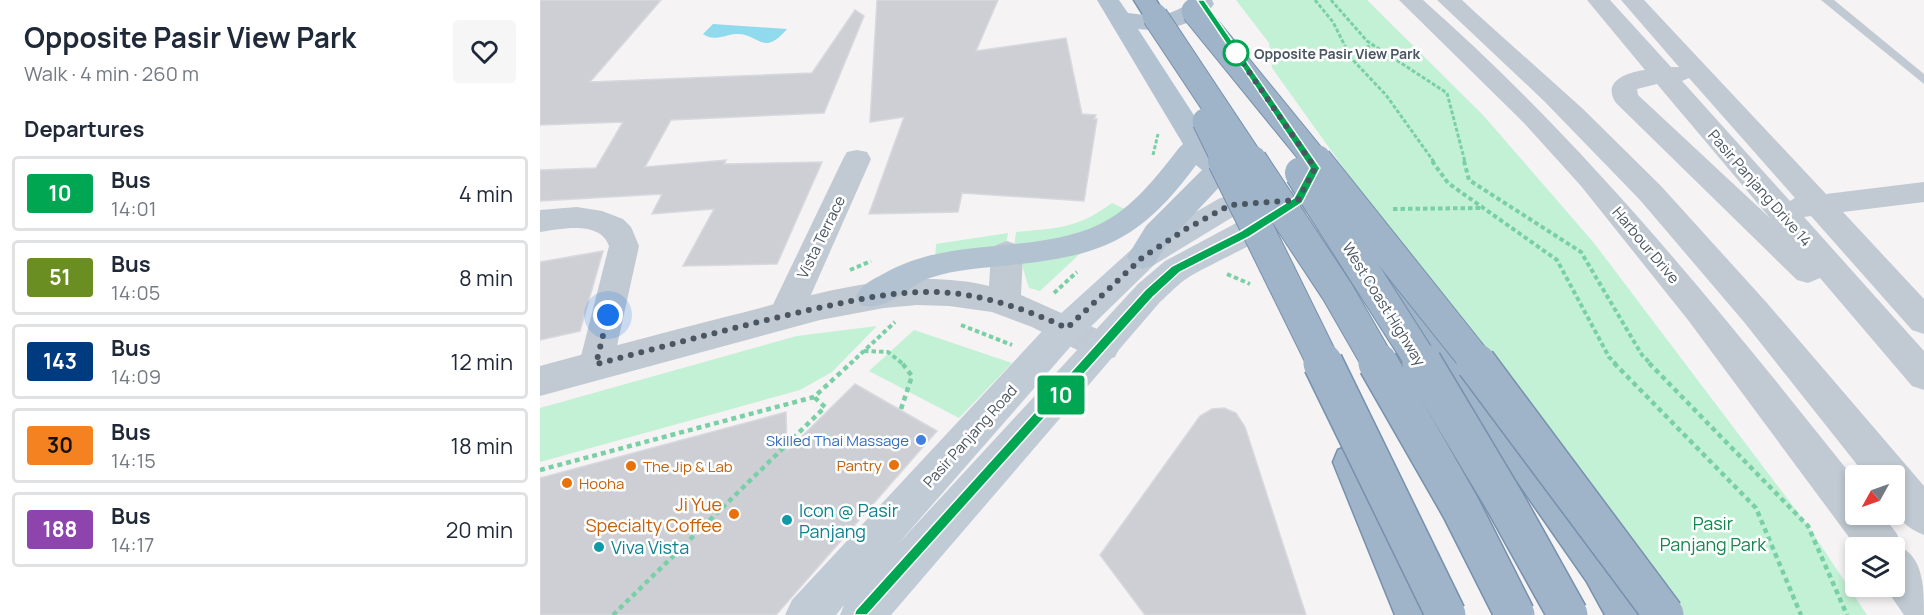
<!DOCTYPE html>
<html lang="en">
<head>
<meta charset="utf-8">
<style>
	:root { --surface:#fff; --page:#f6f6f7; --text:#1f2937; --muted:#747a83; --line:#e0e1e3 }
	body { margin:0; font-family:Manrope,sans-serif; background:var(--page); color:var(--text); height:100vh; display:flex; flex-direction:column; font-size:22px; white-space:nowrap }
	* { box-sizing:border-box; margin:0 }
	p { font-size:20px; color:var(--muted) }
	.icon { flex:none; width:33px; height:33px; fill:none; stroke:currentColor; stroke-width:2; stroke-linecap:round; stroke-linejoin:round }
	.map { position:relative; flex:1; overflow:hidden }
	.drawer { display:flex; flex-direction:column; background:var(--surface); width:540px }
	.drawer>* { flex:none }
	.badge { padding:0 12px; border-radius:4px; font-size:21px; line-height:39px }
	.needle { width:39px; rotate:230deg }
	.buttons { position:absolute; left:1305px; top:465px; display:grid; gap:12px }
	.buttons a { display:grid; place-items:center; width:60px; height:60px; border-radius:6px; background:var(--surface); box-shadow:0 3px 9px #0003; font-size:30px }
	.you { position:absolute; width:30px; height:30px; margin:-15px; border:4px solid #fff; border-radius:50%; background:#1a73e8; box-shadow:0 0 0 9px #1a73e833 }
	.map>.badge { position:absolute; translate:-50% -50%; box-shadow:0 0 0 3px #fff }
	h2 { padding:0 24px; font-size:22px; line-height:54px }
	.round { display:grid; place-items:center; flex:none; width:63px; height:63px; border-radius:6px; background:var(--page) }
	.head { display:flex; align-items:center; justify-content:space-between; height:102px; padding:0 24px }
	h1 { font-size:28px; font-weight:700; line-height:45px }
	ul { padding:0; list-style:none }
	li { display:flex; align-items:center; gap:18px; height:75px; margin:0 12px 9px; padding:0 12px; border:3px solid var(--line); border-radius:6px }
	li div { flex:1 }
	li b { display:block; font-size:22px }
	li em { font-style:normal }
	li .badge { min-width:66px; font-weight:700; text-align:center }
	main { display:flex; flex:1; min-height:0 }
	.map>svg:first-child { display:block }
</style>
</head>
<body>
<main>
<section class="drawer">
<div class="head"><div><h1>Opposite Pasir View Park</h1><p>Walk · 4 min · 260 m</p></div><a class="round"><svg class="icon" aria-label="heart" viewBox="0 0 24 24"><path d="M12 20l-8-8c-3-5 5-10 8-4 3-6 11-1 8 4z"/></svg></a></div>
<h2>Departures</h2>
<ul>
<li><span class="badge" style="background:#00a651;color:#fff">10</span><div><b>Bus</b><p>14:01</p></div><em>4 min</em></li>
<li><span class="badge" style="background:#6b8e23;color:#fff">51</span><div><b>Bus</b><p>14:05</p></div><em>8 min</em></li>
<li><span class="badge" style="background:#003b80;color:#fff">143</span><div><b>Bus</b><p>14:09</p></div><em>12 min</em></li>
<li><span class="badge" style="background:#f58220;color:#111">30</span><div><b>Bus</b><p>14:15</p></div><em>18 min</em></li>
<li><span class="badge" style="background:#8e44ad;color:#fff">188</span><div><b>Bus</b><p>14:17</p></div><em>20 min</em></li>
</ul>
</section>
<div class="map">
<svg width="1384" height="615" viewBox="0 0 1384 615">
	<rect width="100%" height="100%" fill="#f5f3f3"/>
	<g fill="#c3f1d5">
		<path d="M696,0H827L943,115L1054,243L1268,526L1327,615H1134L838,216L732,68L729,43Z"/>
		<path d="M572,203L591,212L566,228L474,248L476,232C517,228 537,229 572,203Z"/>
		<path d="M468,233L465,250L395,260L396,244Z"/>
		<path d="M544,250L500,291L489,288L481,262Z"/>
		<path d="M337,326L292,372L260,390L0,462V408L257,336Z"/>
		<path d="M374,330L472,363L419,418L329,371Z"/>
	</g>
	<path fill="#90daee" d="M173,24L247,29C222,58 220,33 196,34C184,35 174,42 163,34Z"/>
	<g fill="#cdcfd5" stroke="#d7d9de" stroke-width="1.5">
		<path d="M0,0H121L50,82L272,73L315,10L324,16L284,113L131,120L105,167L186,160L184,164L282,162L237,264L143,266L174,209L112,214L122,194L0,201V170L56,168L83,122L0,125Z"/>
		<path d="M337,0H458L436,51L526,38L542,114L556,115L554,119H557L544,201L422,193L418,212L329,214L364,117L330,122Z"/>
		<path d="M63,251L40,331L0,340V262Z"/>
		<path d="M315,384L397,431L236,615H0V478L246,412L247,451Z"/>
		<path d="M684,408L696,413L705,427L766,615H605L560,555L660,416L672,409Z"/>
	</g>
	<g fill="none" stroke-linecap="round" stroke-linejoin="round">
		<g stroke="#7690ad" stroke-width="3">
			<g id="trunk">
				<path d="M594,0H616L626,16L623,21H607Z"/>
				<path d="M859,275L870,278L1077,552L1111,615H1065L1047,582L848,296L843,287L848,278Z"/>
				<path d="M812,444L826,450L899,615H855L793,462L798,450Z"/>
			</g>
		</g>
		<g stroke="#7ad0a6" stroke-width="3" stroke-dasharray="4 2" stroke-linecap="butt">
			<path d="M775,0L793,22L811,58L846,95L894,162"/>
			<path d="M791,0L827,41L907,93L925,162"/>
			<path d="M809,53L833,45"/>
			<path d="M613,155L618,134"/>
		</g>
		<g stroke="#7ad0a6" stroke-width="4" stroke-dasharray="4.5 3" stroke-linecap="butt">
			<path d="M892,161L908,183L1017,260L1069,357L1076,364"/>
			<path d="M924,161L929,180L1041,252L1102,355L1111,364"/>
			<path d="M853,209L942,208"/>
			<path d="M310,270L331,261"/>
			<path d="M687,274L710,284"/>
			<path d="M514,293L537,272"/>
			<path d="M421,325L472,345"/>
			<path d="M324,351L348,352L363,364"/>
			<path d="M310,364L355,322"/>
		</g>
		<g stroke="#7ad0a6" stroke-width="4.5" stroke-dasharray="5 4" stroke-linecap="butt">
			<path d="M1074,363L1216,508L1261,615"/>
			<path d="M1109,363L1268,526L1307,615"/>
			<path d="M361,409L372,376L362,363"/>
			<path d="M0,470L274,397L311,363"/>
			<path d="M73,615L285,407L274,397"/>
		</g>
		<path fill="#c1cad2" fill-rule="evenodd" d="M1281,0H1294L1384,74V84Z"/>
		<g fill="#c1cad2" fill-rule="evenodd">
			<path d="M1047,0H1070L1131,67H1139L1081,0H1104L1286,194L1384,182V202L1303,212L1384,299V334L1372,330L1271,216L1264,217L1384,351V390L1372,386L1280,278L1268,283L1257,280L1076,103C1061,81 1088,72 1105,70ZM1149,78L1255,198L1250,201L1142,81ZM1117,84L1230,218L1098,95L1097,89Z"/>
			<path d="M317,150L327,152L331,159L262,315L257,324L245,328L233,324L228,315L303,159L307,152Z"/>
			<path d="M37,207L62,211L83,219L91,227L99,246L73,364L68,374L56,379L44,374L39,364L69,246C60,220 21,229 0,232V210Z"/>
		</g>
		<g fill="#c1cad2" fill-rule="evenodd">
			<path d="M859,0H883C1048,146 1179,309 1316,481V514H1342L1357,534L1362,548C1384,559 1384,591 1384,615H1364L1344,586H1354V548H1317L1148,320L1041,186L984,123Z"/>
			<path d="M897,0H922L937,14L1043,109L1121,186L1227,303L1384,486V535C1352,522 1354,506 1354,476H1326L1204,322L1100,200L1004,101Z"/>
			<path d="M467,241L478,245L483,253L481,295L575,337L580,347L575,357L563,361L551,357L492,327L452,312L409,306L377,305L344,308L280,320L0,396V366C61,349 123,333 185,317C269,296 362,265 449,286L451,253L456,245Z"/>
		</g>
		<path fill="#c1cbd6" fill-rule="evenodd" d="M758,190L815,205L819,212L815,219L804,223L756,210C747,233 672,262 649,277C639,283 629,294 620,302L351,615H300L304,605L296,615H245L252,600L507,326L592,249L680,198ZM715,213L625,261L598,284L358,544L531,346L614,265L696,215Z"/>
		<path fill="#b3c2d1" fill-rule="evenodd" d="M557,0H579L588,13C599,14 610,17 621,15C643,11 646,0 672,0L674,4C660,25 621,32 598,29L672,143L682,162L679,167L684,168L688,175L684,182L628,242L614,265L603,269L592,265L587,257L606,226L662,170L656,165C601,240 562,256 471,265C445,268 416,269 390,278C366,287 347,313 320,305L316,296C322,284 332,280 343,274C413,234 494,256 560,224C593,208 617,176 639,148L643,144Z"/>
		<use href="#trunk" fill="#9fb4c9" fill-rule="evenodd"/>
		<g stroke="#7690ad" stroke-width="27" stroke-linecap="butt">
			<g id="trunk-bridge-far2">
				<path d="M654,11L777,162"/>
				<path d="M615,16L712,162"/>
				<path d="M665,121L685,162"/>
			</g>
		</g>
		<g stroke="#7690ad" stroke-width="34" stroke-linecap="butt">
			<g id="trunk-bridge-far1">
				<path d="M684,161L784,364"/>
				<path d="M711,161L797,291L839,364"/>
				<path d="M776,161L938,364"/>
				<path d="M761,173L883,364"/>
			</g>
		</g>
		<g stroke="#7690ad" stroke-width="42" stroke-linecap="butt">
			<g id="trunk-bridge">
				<path d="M783,363L906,615"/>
				<path d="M838,363L921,508L975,615"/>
				<path d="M882,363L965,502L1028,615"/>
				<path d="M936,363L1124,615"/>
			</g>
		</g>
		<use href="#trunk-bridge-far2" stroke="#9fb4c9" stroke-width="25"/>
		<use href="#trunk-bridge-far1" stroke="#9fb4c9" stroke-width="32"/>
		<use href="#trunk-bridge" stroke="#9fb4c9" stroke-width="39"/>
	</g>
	<path fill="#00a651" stroke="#fff" stroke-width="1.5" d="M657,0H664L780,168L762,203L709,237L640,272L613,297L327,615H314L316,610L605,290L632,266L701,231L754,198L770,168Z"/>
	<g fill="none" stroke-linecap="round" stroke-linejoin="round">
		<path stroke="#4a5661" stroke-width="6" stroke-dasharray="0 10.8" d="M68,315L56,364C127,346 198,326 269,310C308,302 346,292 386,292C435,291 483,308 527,328L603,257L646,229L690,205L758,200L775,168L694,50L696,53"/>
	</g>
	<circle fill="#fff" stroke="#00a651" stroke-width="3" cx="696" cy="53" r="12"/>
	<circle fill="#3f7fe0" stroke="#fff" stroke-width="2" cx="381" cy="440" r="6"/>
	<g fill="#e8710a" stroke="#fff" stroke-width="2">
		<circle cx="354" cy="465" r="6"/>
		<circle cx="91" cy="466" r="6"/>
		<circle cx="27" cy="483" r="6"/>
		<circle cx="194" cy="514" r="6"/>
	</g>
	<g fill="#0f9aa8" stroke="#fff" stroke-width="2">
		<circle cx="247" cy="520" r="6"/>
		<circle cx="59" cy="547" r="6"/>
	</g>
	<g text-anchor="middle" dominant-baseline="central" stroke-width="5" stroke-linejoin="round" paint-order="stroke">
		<g font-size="14" font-weight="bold" fill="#4a5661" stroke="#fff" text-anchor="start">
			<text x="714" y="53">Opposite Pasir View Park</text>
		</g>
		<g font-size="15" fill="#4a5661" stroke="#fff">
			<text transform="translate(1220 188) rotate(49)">Pasir Panjang Drive 14</text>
			<text transform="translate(281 237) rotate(-64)">Vista Terrace</text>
			<text transform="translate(1106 245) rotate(50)">Harbour Drive</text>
			<text transform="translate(844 304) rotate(58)">West Coast Highway</text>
			<text transform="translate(430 436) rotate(-48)">Pasir Panjang Road</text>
		</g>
		<g font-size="15" fill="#366cbe" stroke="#fff" text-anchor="end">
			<text x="369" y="440">Skilled Thai Massage</text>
		</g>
		<g font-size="15" fill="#c56008" stroke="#fff" text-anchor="start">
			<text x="342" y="465" text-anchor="end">Pantry</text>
			<text x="103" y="466">The Jip &amp; Lab</text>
			<text x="39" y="483">Hooha</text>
		</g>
		<g font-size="18" fill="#c56008" stroke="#fff" text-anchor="end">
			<text x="182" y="504">Ji Yue<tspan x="182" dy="21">Specialty Coffee</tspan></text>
		</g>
		<g font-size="18" fill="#0d838f" stroke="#fff" text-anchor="start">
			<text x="259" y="510">Icon @ Pasir<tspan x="259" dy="21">Panjang</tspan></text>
			<text x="71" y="547">Viva Vista</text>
		</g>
		<g font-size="18" fill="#17864f" stroke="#fff">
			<text x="1173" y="523">Pasir<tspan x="1173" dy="21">Panjang Park</tspan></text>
		</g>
	</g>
</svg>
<div class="buttons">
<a><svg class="needle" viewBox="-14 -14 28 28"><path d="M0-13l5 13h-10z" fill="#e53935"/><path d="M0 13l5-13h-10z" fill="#747a83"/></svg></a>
<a><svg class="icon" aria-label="layers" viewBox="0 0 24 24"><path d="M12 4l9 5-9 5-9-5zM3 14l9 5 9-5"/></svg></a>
</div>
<div class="you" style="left:68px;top:315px"></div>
<b class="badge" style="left:521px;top:395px;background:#00a651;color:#fff">10</b>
</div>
</main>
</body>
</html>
